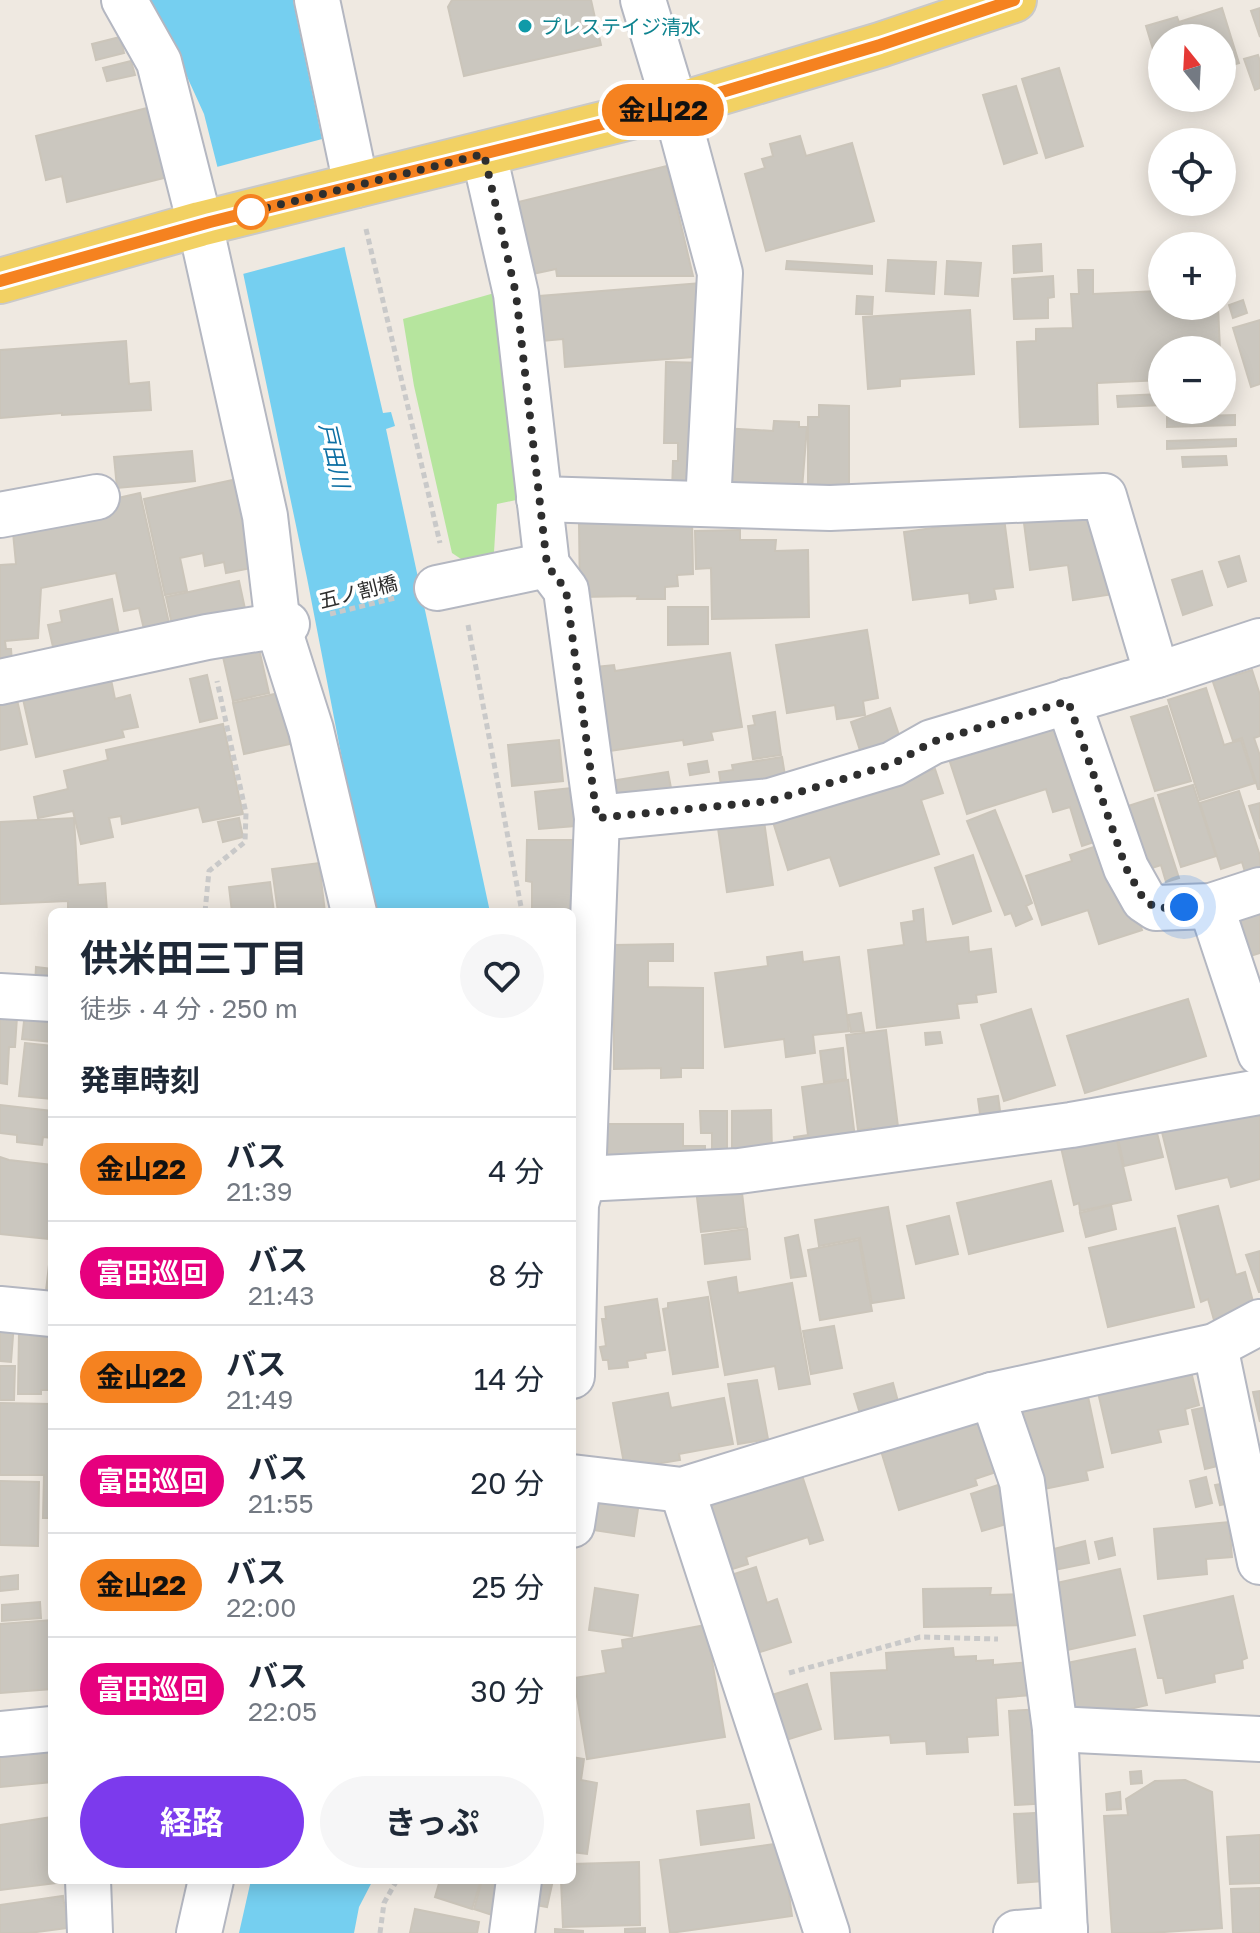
<!DOCTYPE html>
<html lang="ja">
<head>
<meta charset="utf-8">
<style>
	:root { --surface:#fff; --page:#f6f6f7; --text:#1f2937; --muted:#747a83; --line:#e0e1e3; --accent:#7c3aed }
	body { margin:0; font-family:"Golos Text","Noto Sans JP",sans-serif; background:var(--page); color:var(--text); height:100vh; display:flex; flex-direction:column; font-size:30px; white-space:nowrap }
	* { box-sizing:border-box; margin:0 }
	p { font-size:26px; color:var(--muted) }
	.icon { flex:none; width:44px; height:44px; fill:none; stroke:currentColor; stroke-width:2; stroke-linecap:round; stroke-linejoin:round }
	.map { position:relative; flex:1; overflow:hidden }
	.sheet { position:absolute; left:48px; top:908px; width:528px; height:976px; display:flex; flex-direction:column; background:var(--surface); border-radius:12px; box-shadow:0 4px 20px #0003 }
	.sheet>* { flex:none }
	.badge { padding:0 16px; border-radius:26px; font-size:28px; line-height:52px }
	.needle { width:52px; rotate:342deg }
	.tools { position:absolute; left:1148px; top:24px; display:grid; gap:16px }
	.tools a { display:grid; place-items:center; width:88px; height:88px; border-radius:50%; background:var(--surface); box-shadow:0 4px 20px #0003; font-size:40px }
	.you { position:absolute; width:40px; height:40px; margin:-20px; border:6px solid #fff; border-radius:50%; background:#1a73e8; box-shadow:0 0 0 12px #1a73e833 }
	.map>.badge { position:absolute; translate:-50% -50%; box-shadow:0 0 0 4px #fff }
	h2 { padding:0 32px; font-size:30px; line-height:72px }
	.round { display:grid; place-items:center; flex:none; width:84px; height:84px; border-radius:42px; background:var(--page) }
	.headline { display:flex; align-items:center; justify-content:space-between; height:136px; padding:0 32px }
	h1 { font-size:38px; font-weight:700; line-height:60px }
	.primary-button { display:flex; gap:16px; margin-top:auto; padding:16px 32px }
	.primary-button a { flex:1; height:92px; border-radius:48px; background:var(--accent); color:#fff; font-size:32px; font-weight:700; line-height:92px; text-align:center }
	.primary-button a+a { background:var(--page); color:var(--text) }
	ul { padding:0; list-style:none }
	li { display:flex; align-items:center; gap:24px; height:104px; padding:0 32px; border-top:2px solid var(--line) }
	li div { flex:1 }
	li b { display:block; font-size:30px }
	li em { font-style:normal }
	li .badge { min-width:88px; font-weight:700; text-align:center }
	.map>svg:first-child { display:block }
</style>
</head>
<body>
<div class="map">
<svg width="1260" height="1933" viewBox="0 0 1260 1933">
	<rect width="100%" height="100%" fill="#efe9e1"/>
	<path fill="#b6e59e" d="M505,290L526,498L497,504L493,568L476,569L452,553L414,386L403,319Z"/>
	<g fill="#75cff0">
		<path d="M149,0H293L346,254L383,413L391,412L395,426L386,429L490,912H375L348,790L307,578L237,244L204,114L169,37Z"/>
		<path d="M251,1880H373L359,1907L354,1933H239Z"/>
	</g>
	<path fill="#efe9e1" d="M326,138L348,246L239,275L213,168Z"/>
	<g fill="#cbc7bf" stroke="#cbc5ba" stroke-width="2">
		<path d="M452,0H591L601,45L464,76L448,7Z"/>
		<path d="M1222,8L1239,63L1222,68V38H1162V79L1146,26L1177,17L1179,22Z"/>
		<path d="M1260,8V37L1251,11Z"/>
		<path d="M120,37L124,53L96,60L92,44Z"/>
		<path d="M1258,55L1260,61V88L1255,90L1244,59Z"/>
		<path d="M131,61L135,75L107,81L103,68Z"/>
		<path d="M1059,68L1083,146L1046,158L1022,79Z"/>
		<path d="M1016,86L1037,153L1004,164L983,95Z"/>
		<path d="M155,106L172,176L67,202L62,176L46,180L36,136Z"/>
		<path d="M800,136L806,156L852,143L874,221L766,251L745,174L765,168L762,159L773,156L770,144Z"/>
		<path d="M667,166L693,276H557L556,269L523,276L506,205Z"/>
		<path d="M1041,244L1042,271L1014,273L1013,246Z"/>
		<path d="M888,260L936,262L934,294L886,291Z"/>
		<path d="M787,261L872,266V274L786,269Z"/>
		<path d="M947,261L981,263L978,296L945,294Z"/>
		<path d="M1078,270H1093V294L1159,291V270H1162V306H1218L1220,350H1162V380L1097,383L1098,424L1020,427L1017,342L1036,341V329L1073,328L1071,294H1079Z"/>
		<path d="M1053,276L1054,297L1048,298V318L1014,319L1012,279Z"/>
		<path d="M701,283L706,356L565,367L563,339L531,342L527,297Z"/>
		<path d="M857,296L873,297L872,314H856Z"/>
		<path d="M1243,300L1247,313L1233,318L1229,305Z"/>
		<path d="M970,310L974,374L900,379V386L868,389L863,317Z"/>
		<path d="M1260,320V384L1251,387L1233,328Z"/>
		<path d="M126,341L129,384L149,382L151,410L62,415V413L0,418V350Z"/>
		<path d="M666,362L708,363L700,492L672,491L673,461H678V443H664Z"/>
		<rect x="1222" y="392" width="6" height="11"/>
		<path d="M1162,394V405L1118,407L1117,396Z"/>
		<path d="M819,405L849,406V496H808V417H819Z"/>
		<path d="M1235,415V425L1167,427V417Z"/>
		<path d="M774,421L799,422V427H807L802,489L719,492L723,428L773,431Z"/>
		<path d="M1236,439V446L1167,449V441Z"/>
		<path d="M192,451L195,481L117,488L114,457Z"/>
		<path d="M1226,456L1227,465L1183,467L1182,457Z"/>
		<path d="M242,478L261,566L226,573L224,562L205,566L203,553L180,558L187,591L165,595L144,499Z"/>
		<path d="M140,493L171,632L146,638L139,608L124,611L116,573L41,588L38,638L5,641L6,649H11L12,662L0,663V565L16,564L12,522Z"/>
		<path d="M1030,510L1093,514L1098,557L1110,556L1114,594L1073,600L1068,565L1030,570L1024,523L1031,522Z"/>
		<path d="M953,517L1004,518L1013,587L994,589L996,599L970,603L969,593L913,600L904,532L953,525Z"/>
		<path d="M692,518L693,574L677,575L678,586L665,587V599H637L638,596L580,597L579,523Z"/>
		<path d="M740,530V540H776L775,551L808,550L809,617L712,619L711,568L696,569L695,531Z"/>
		<path d="M1239,556L1246,581L1228,587L1219,562Z"/>
		<path d="M1202,571L1212,605L1183,615L1172,580Z"/>
		<path d="M239,581L247,618L174,634L166,597Z"/>
		<path d="M112,599L121,645L56,660L48,625L62,622L60,611Z"/>
		<path d="M668,607H708V644L668,645Z"/>
		<path d="M867,630L878,698L863,701L865,715L837,719L835,705L787,713L776,645Z"/>
		<path d="M257,640L269,693L233,701L221,648Z"/>
		<path d="M730,653L742,727L711,732L713,740L684,745L683,740L609,751L596,667L614,665L615,671Z"/>
		<path d="M1234,668L1236,675L1252,670L1260,695V736L1254,738L1260,756V789H1258L1242,738L1233,741L1211,676Z"/>
		<path d="M109,670L115,699L130,695L138,727L122,730L124,737L36,757L21,690Z"/>
		<path d="M207,675L217,718L200,722L190,679Z"/>
		<path d="M1206,688L1224,745L1241,740L1255,783L1200,800L1168,700Z"/>
		<path d="M15,691L27,744L0,750V694Z"/>
		<path d="M279,693L290,744L244,754L233,703Z"/>
		<path d="M1167,706L1191,781L1155,791L1131,717Z"/>
		<path d="M890,708L904,750L864,763L851,722Z"/>
		<path d="M775,712L781,755L753,759L748,726L755,725L753,716Z"/>
		<path d="M1064,718L1103,839L1082,846L1070,807L1053,812L1046,789L967,814L948,756Z"/>
		<path d="M223,724L243,814L203,822L199,807L122,824L121,816L109,818L113,837L81,844L73,811L38,818L34,797L68,789L64,771L108,760L106,750Z"/>
		<path d="M559,740L563,781L512,786L508,745Z"/>
		<path d="M782,757L787,788L723,798L719,772L733,770L732,765Z"/>
		<path d="M707,761L709,772L690,775L688,764Z"/>
		<path d="M935,769L943,793L921,800L939,854L840,886L830,857L788,870L773,822Z"/>
		<path d="M668,772L673,799L614,808L610,781Z"/>
		<path d="M1193,785L1216,856L1181,867L1158,795Z"/>
		<path d="M571,788L575,826L539,829L535,792Z"/>
		<path d="M1239,791L1260,856V868L1245,872L1242,862L1221,869L1200,803Z"/>
		<path d="M1153,798L1179,878L1166,882L1161,865L1140,872L1119,809Z"/>
		<path d="M1260,803V839L1249,806Z"/>
		<path d="M995,810L1032,903L1026,906L1032,919L1016,926L1011,913L1005,915L967,821Z"/>
		<path d="M763,814L773,885L727,892L717,821Z"/>
		<path d="M74,818L78,885L105,883L107,912H68V901L0,904V822Z"/>
		<path d="M239,818L243,837L223,842L218,822Z"/>
		<path d="M527,840H575L572,912H557V909H532V882L526,881Z"/>
		<path d="M1103,844L1126,881L1142,930L1099,944L1088,910L1042,925L1026,876L1072,861L1070,855Z"/>
		<path d="M973,855L991,911L953,924L935,868Z"/>
		<path d="M319,863L325,912H278L272,869Z"/>
		<path d="M270,882L274,912H232L229,887Z"/>
		<path d="M923,909L926,942L968,937L969,952L991,949L996,992L976,995L977,1002L957,1004L959,1018L877,1028L868,950L904,945L901,923L914,921L913,911Z"/>
		<path d="M1258,909L1260,913V953L1247,957L1233,918Z"/>
		<path d="M673,944V961H648V987L703,988V1068H681V1077L661,1078V1068L614,1069V945Z"/>
		<path d="M802,952L803,962L839,957L849,1031L813,1035L815,1053L786,1057L784,1039L725,1047L715,973L768,966L767,957Z"/>
		<path d="M36,967L52,969V986L35,985Z"/>
		<path d="M1188,999L1206,1056L1085,1093L1067,1036Z"/>
		<path d="M26,1004L52,1007V1042L22,1039Z"/>
		<path d="M1031,1009L1055,1085L1004,1101L981,1025Z"/>
		<path d="M861,1013L864,1031L851,1032L848,1015Z"/>
		<path d="M0,1016L17,1017L15,1047H9L7,1084L0,1083Z"/>
		<path d="M886,1030L899,1135L873,1139L871,1128L858,1130L846,1035Z"/>
		<path d="M940,1032L942,1043L926,1045L925,1033Z"/>
		<path d="M25,1043L52,1046V1099L19,1096Z"/>
		<path d="M843,1048L846,1079L824,1082L820,1051Z"/>
		<path d="M848,1080L855,1138L796,1152L794,1137L808,1135L802,1087Z"/>
		<path d="M998,1096L1001,1118L981,1121L978,1099Z"/>
		<path d="M0,1105L52,1111V1138L43,1137L42,1145L17,1142V1135L0,1133Z"/>
		<path d="M1260,1108V1179L1231,1187L1228,1177L1176,1189L1160,1124Z"/>
		<path d="M771,1110L772,1152L732,1151V1111Z"/>
		<path d="M700,1111H727V1155L712,1156V1133H701Z"/>
		<path d="M607,1124H683V1146H705V1166H608Z"/>
		<path d="M1113,1124L1131,1200L1080,1211L1079,1203L1074,1205L1060,1143Z"/>
		<path d="M1155,1125L1163,1157L1124,1166L1117,1134Z"/>
		<path d="M0,1157L9,1160L52,1165V1199L48,1239L0,1234Z"/>
		<path d="M1051,1181L1063,1231L969,1254L957,1203Z"/>
		<path d="M741,1184L746,1227L701,1232L696,1189Z"/>
		<path d="M1111,1205L1116,1229L1086,1237L1080,1213Z"/>
		<path d="M1218,1206L1236,1275L1245,1272L1257,1316L1216,1327L1208,1299L1201,1302L1178,1216Z"/>
		<path d="M888,1207L904,1298L872,1303L860,1238L819,1246L815,1220Z"/>
		<path d="M949,1216L958,1254L916,1264L907,1226Z"/>
		<path d="M1175,1228L1194,1307L1108,1327L1089,1248Z"/>
		<path d="M747,1229L750,1259L705,1264L702,1235Z"/>
		<path d="M798,1235L806,1276L791,1278L785,1238Z"/>
		<path d="M859,1240L872,1311L820,1320L808,1250Z"/>
		<path d="M51,1247H52V1300H45Z"/>
		<path d="M1260,1251V1292H1259L1246,1255Z"/>
		<path d="M736,1277L738,1293L792,1283L810,1384L779,1389L775,1366L725,1375L708,1282Z"/>
		<path d="M708,1297L718,1367L673,1374L663,1309L668,1308V1303Z"/>
		<path d="M657,1299L665,1350L645,1353L646,1358L627,1361L628,1367L609,1369L608,1360H603L600,1347L606,1346L602,1319H606L605,1307Z"/>
		<path d="M0,1322L14,1323L11,1362L0,1361Z"/>
		<path d="M834,1326L842,1368L811,1374L803,1331Z"/>
		<path d="M19,1331L52,1332V1390H41V1394H18Z"/>
		<path d="M0,1366H15L14,1400H0Z"/>
		<path d="M1190,1367L1199,1405L1185,1409L1188,1424L1158,1430L1161,1442L1112,1453L1097,1388Z"/>
		<path d="M757,1380L768,1439L738,1444L728,1384Z"/>
		<path d="M893,1383L900,1409L862,1420L854,1394Z"/>
		<path d="M1260,1391V1422L1253,1392Z"/>
		<path d="M1087,1392L1103,1467L1086,1471L1088,1480L1039,1490L1021,1407Z"/>
		<path d="M668,1393L671,1408L724,1398L733,1444L679,1454L680,1460L625,1469L613,1403Z"/>
		<path d="M0,1403L52,1404V1518H43L44,1475H0Z"/>
		<path d="M1221,1404L1234,1462L1205,1469L1192,1410Z"/>
		<path d="M983,1408L1002,1470L975,1479L977,1485L899,1510L878,1441Z"/>
		<path d="M798,1463L823,1540L810,1544L808,1537L746,1557L748,1564L723,1572L696,1503Z"/>
		<path d="M1206,1477L1212,1503L1196,1507L1190,1481Z"/>
		<path d="M0,1481L39,1482L38,1546L0,1545Z"/>
		<path d="M1232,1482L1236,1502L1220,1505L1215,1485Z"/>
		<path d="M998,1485L1010,1523L982,1531L971,1494Z"/>
		<path d="M598,1497L639,1502L634,1536L593,1530Z"/>
		<path d="M1229,1522L1232,1557L1206,1559L1207,1574L1158,1579L1154,1529Z"/>
		<path d="M1112,1538L1115,1555L1099,1559L1095,1542Z"/>
		<path d="M1085,1541L1089,1563L1054,1570L1050,1550Z"/>
		<path d="M756,1567L767,1603L777,1599L791,1642L748,1656L722,1578Z"/>
		<path d="M1120,1569L1135,1635L1058,1652L1043,1586Z"/>
		<path d="M18,1575V1589L0,1591V1577Z"/>
		<path d="M595,1588L638,1595L632,1636L589,1630Z"/>
		<path d="M991,1588L990,1595L1025,1594L1026,1625L924,1627L923,1589Z"/>
		<path d="M1233,1596L1247,1658L1242,1660L1243,1668L1214,1674L1215,1682L1166,1693L1163,1678H1158L1144,1616Z"/>
		<path d="M40,1602L41,1618L2,1621V1605Z"/>
		<path d="M52,1620V1689L0,1693V1624Z"/>
		<path d="M706,1625L725,1737L587,1759L574,1678L606,1673L602,1651L623,1648L622,1640Z"/>
		<path d="M953,1648L954,1657L976,1656V1661L993,1660V1665L1030,1662L1032,1695L996,1698L998,1735L967,1737L968,1752L927,1754L926,1741L891,1743L890,1735L835,1739L831,1673L887,1670L886,1653Z"/>
		<path d="M1135,1649L1147,1705L1075,1722L1062,1664Z"/>
		<path d="M807,1684L821,1729L786,1740L772,1695Z"/>
		<path d="M1043,1709L1050,1803L1015,1805L1009,1711Z"/>
		<path d="M52,1745V1782L0,1787V1751Z"/>
		<path d="M572,1757L584,1759L581,1780L597,1783L587,1854L572,1852Z"/>
		<path d="M1141,1771L1142,1783L1131,1784L1130,1772Z"/>
		<path d="M1185,1780L1212,1792L1222,1928L1150,1933H1112L1104,1816L1128,1815L1126,1799L1155,1781Z"/>
		<path d="M1120,1792L1121,1809L1107,1810L1106,1794Z"/>
		<path d="M749,1804L754,1838L701,1845L697,1811Z"/>
		<path d="M1053,1812L1057,1880L1018,1883L1014,1814Z"/>
		<path d="M52,1817V1880H56L57,1883L0,1890V1825Z"/>
		<path d="M1260,1835V1883L1230,1884L1227,1837Z"/>
		<path d="M782,1843L792,1916L670,1933L660,1860Z"/>
		<path d="M639,1862L640,1925L563,1927L561,1880H572V1864Z"/>
		<path d="M440,1880H481L472,1909L435,1897Z"/>
		<path d="M482,1880H501L498,1917L474,1909Z"/>
		<path d="M534,1880H553L547,1907L530,1904Z"/>
		<path d="M1260,1888V1933H1233L1231,1889Z"/>
		<path d="M63,1896L68,1928L29,1933H0V1905Z"/>
		<path d="M415,1909L479,1922L477,1933H410Z"/>
		<path d="M645,1928V1933H625V1929Z"/>
		<path d="M555,1929L583,1931V1933H555Z"/>
	</g>
	<g fill="none" stroke-linecap="round" stroke-linejoin="round">
		<g stroke="#b4b7c1" stroke-width="48">
			<g id="minor">
				<path d="M124,0L159,62L200,224L265,516L278,626L311,730L354,912"/>
				<path d="M317,0L356,185"/>
				<path d="M643,0L675,106L720,273L708,504"/>
				<path d="M484,154L516,294L547,565L566,590L597,818L583,1179L576,1204L572,1376"/>
				<path d="M539,499L830,508L1104,496L1157,675"/>
				<path d="M0,515L97,497"/>
				<path d="M437,588L547,565"/>
				<path d="M0,682L207,637L287,624"/>
				<path d="M1068,701L1126,868L1144,900L1156,908L1211,906L1260,890"/>
				<path d="M597,818L770,801L893,764L932,742L1157,675L1260,641"/>
				<path d="M1211,906L1260,1053"/>
				<path d="M0,996L52,999"/>
				<path d="M583,1179L739,1171L1071,1125L1260,1092"/>
				<path d="M0,1309L52,1314"/>
				<path d="M1215,1346L1260,1562"/>
				<path d="M992,1395L1022,1482L1055,1729L1065,1933"/>
				<path d="M572,1477L682,1490L992,1395L1215,1346L1260,1322"/>
				<path d="M572,1485L576,1499L572,1525"/>
				<path d="M682,1490L827,1933"/>
				<path d="M1055,1729L1260,1739"/>
				<path d="M0,1734L52,1729"/>
				<path d="M88,1880L90,1933"/>
				<path d="M199,1933L211,1880"/>
				<path d="M512,1933L519,1880"/>
				<path d="M1016,1933L1065,1929"/>
			</g>
		</g>
		<g stroke="#c9c9c9" stroke-width="48">
			<path id="primary" d="M0,281L200,224L675,106L880,45L1014,0"/>
		</g>
		<g stroke="#c9c9c9" stroke-width="5" stroke-dasharray="6 4" stroke-linecap="butt">
			<path d="M366,229L440,543"/>
			<path d="M330,614L395,598"/>
			<path d="M468,625L522,912"/>
			<path d="M205,912L209,871L245,842L246,813L217,681"/>
			<path d="M789,1673L920,1637L998,1639"/>
			<path d="M380,1933L384,1903L397,1880"/>
		</g>
		<use href="#minor" stroke="#fff" stroke-width="44"/>
		<use href="#primary" stroke="#f2d163" stroke-width="44"/>
	</g>
	<g fill="none" stroke-linecap="round" stroke-linejoin="round">
		<g stroke="#fff" stroke-width="18">
			<path id="line" d="M0,281L210,222L675,106L880,45L1014,0"/>
		</g>
		<use href="#line" stroke="#f58220" stroke-width="12"/>
		<path stroke="#2e2e2e" stroke-width="8" stroke-dasharray="0 14.4" d="M251,212L238,215L484,154L516,294L547,565L566,590L597,818L770,801L893,764L932,742L1068,701L1126,868L1144,900L1156,908L1184,907"/>
	</g>
	<circle fill="#0f9aa8" stroke="#fff" stroke-width="3" cx="525" cy="26" r="8"/>
	<circle fill="#fff" stroke="#f58220" stroke-width="4" cx="251" cy="212" r="16"/>
	<g text-anchor="middle" dominant-baseline="central" stroke-width="7" stroke-linejoin="round" paint-order="stroke">
		<g font-size="20" fill="#0d838f" stroke="#fff" text-anchor="start">
			<text x="541" y="26">プレステイジ清水</text>
		</g>
		<g font-size="20" fill="#2e2e2e" stroke="#fff">
			<text transform="translate(358 591) rotate(-14)">五ノ割橋</text>
		</g>
		<g font-size="22" font-style="italic" fill="#0d6fa3" stroke="#fff">
			<text transform="translate(335 455) rotate(77)">戸田川</text>
		</g>
	</g>
</svg>
<div class="tools">
<a><svg class="needle" viewBox="-14 -14 28 28"><path d="M0-13l5 13h-10z" fill="#e53935"/><path d="M0 13l5-13h-10z" fill="#747a83"/></svg></a>
<a><svg class="icon" aria-label="locate" viewBox="0 0 24 24"><circle cx="12" cy="12" r="6"/><path d="M12 2v4M12 18v4M2 12h4M18 12h4"/></svg></a>
<a>+</a>
<a>−</a>
</div>
<div class="you" style="left:1184px;top:907px"></div>
<b class="badge" style="left:663px;top:110px;background:#f58220;color:#111">金山22</b>
<section class="sheet">
<div class="headline"><div><h1>供米田三丁目</h1><p>徒歩 · 4 分 · 250 m</p></div><a class="round"><svg class="icon" aria-label="heart" viewBox="0 0 24 24"><path d="M12 20l-8-8c-3-5 5-10 8-4 3-6 11-1 8 4z"/></svg></a></div>
<h2>発車時刻</h2>
<ul>
<li><span class="badge" style="background:#f58220;color:#111">金山22</span><div><b>バス</b><p>21:39</p></div><em>4 分</em></li>
<li><span class="badge" style="background:#e6007e;color:#fff">富田巡回</span><div><b>バス</b><p>21:43</p></div><em>8 分</em></li>
<li><span class="badge" style="background:#f58220;color:#111">金山22</span><div><b>バス</b><p>21:49</p></div><em>14 分</em></li>
<li><span class="badge" style="background:#e6007e;color:#fff">富田巡回</span><div><b>バス</b><p>21:55</p></div><em>20 分</em></li>
<li><span class="badge" style="background:#f58220;color:#111">金山22</span><div><b>バス</b><p>22:00</p></div><em>25 分</em></li>
<li><span class="badge" style="background:#e6007e;color:#fff">富田巡回</span><div><b>バス</b><p>22:05</p></div><em>30 分</em></li>
</ul>
<div class="primary-button"><a>経路</a><a>きっぷ</a></div>
</section>
</div>
</body>
</html>
